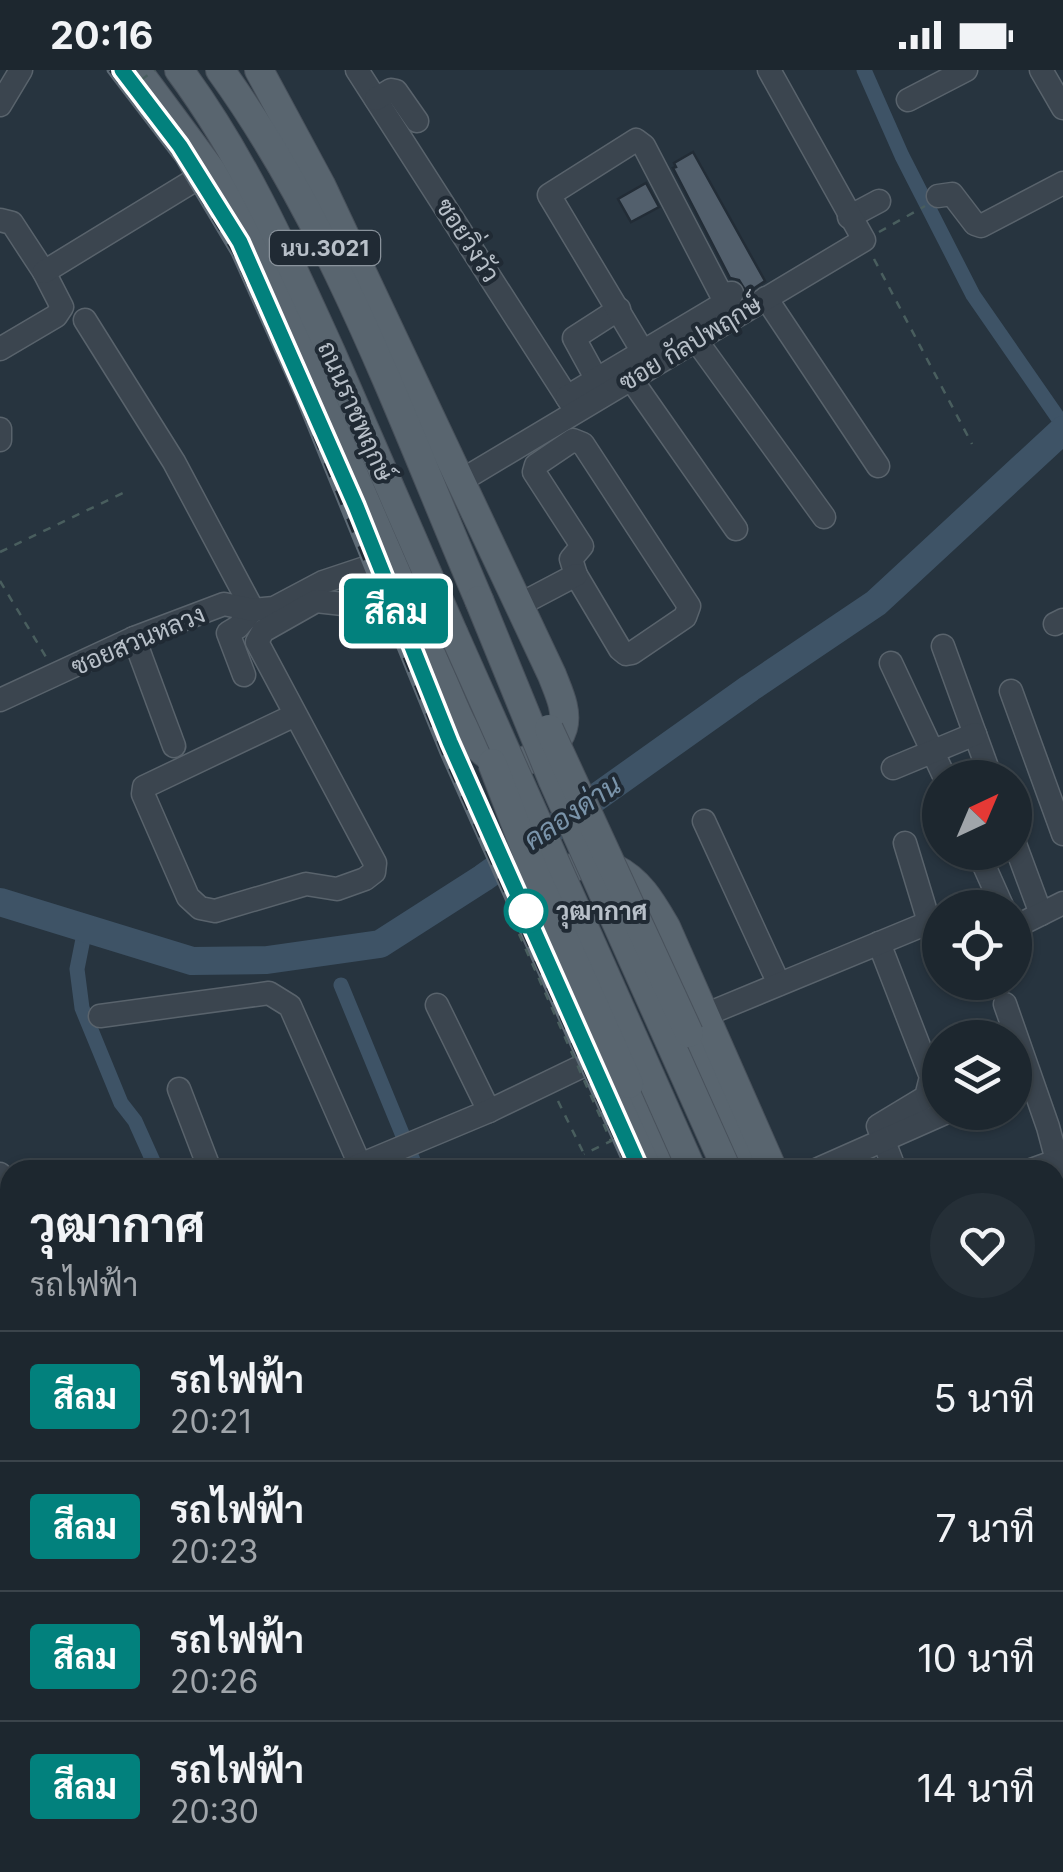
<!DOCTYPE html>
<html lang="th">
<head>
<meta charset="utf-8">
<style>
	:root { --surface:#1d272f; --page:#252f37; --text:#f1f3f6; --muted:#a0a5aa; --line:#3b444b }
	body { margin:0; font-family:Inter,Sarabun,sans-serif; background:var(--page); color:var(--text); height:100vh; display:flex; flex-direction:column; font-size:38px; white-space:nowrap }
	* { box-sizing:border-box; margin:0 }
	p { font-size:32px; color:var(--muted) }
	.icon { flex:none; width:55px; height:55px; fill:none; stroke:currentColor; stroke-width:2; stroke-linecap:round; stroke-linejoin:round }
	.map { position:relative; flex:1; overflow:hidden }
	.panel { position:absolute; left:0px; top:1090px; width:1065px; height:712px; display:flex; flex-direction:column; background:var(--surface); border-radius:30px 30px 0 0; box-shadow:0 2px 8px #0004,0 0 0 2px var(--line) }
	.panel>* { flex:none }
	.badge { padding:0 20px; border-radius:8px; font-size:35px; line-height:65px }
	.needle { width:65px; rotate:44deg }
	.controls { position:absolute; left:922px; top:690px; display:grid; gap:20px }
	.controls a { display:grid; place-items:center; width:110px; height:110px; border-radius:50%; background:var(--surface); box-shadow:0 2px 8px #0004,0 0 0 2px var(--line); font-size:50px }
	.map>.badge { position:absolute; translate:-50% -50%; box-shadow:0 0 0 5px #fff }
	.round { display:grid; place-items:center; flex:none; width:105px; height:105px; border-radius:52px; background:var(--page) }
	.overview { display:flex; align-items:center; justify-content:space-between; height:170px; padding:0 30px }
	h1 { font-size:48px; font-weight:700; line-height:75px }
	ul { padding:0; list-style:none }
	li { display:flex; align-items:center; gap:30px; height:130px; padding:0 30px; border-top:2px solid var(--line) }
	li div { flex:1 }
	li b { display:block; font-size:38px }
	li em { font-style:normal }
	li .badge { min-width:110px; font-weight:700; text-align:center }
	.status { display:flex; justify-content:space-between; align-items:center; height:70px; padding:0 50px; background:var(--surface); direction:ltr }
	.status svg { height:28px; fill:currentColor }
	.map>svg:first-child { display:block }
</style>
</head>
<body>
<div class="status"><b>20:16</b><svg viewBox="0 0 49 12"><path d="M0 12V9h3v3zM5 12V6h3v6zM10 12V3h3v9zM15 12V0h3v12zM26 1h20v11H26zM47 4h2v5h-2z"/></svg></div>
<div class="map">
<svg width="1063" height="1802" viewBox="0 0 1063 1802">
	<rect width="100%" height="100%" fill="#27343f"/>
	<g fill="none" stroke-linecap="round" stroke-linejoin="round">
		<g stroke="#3e5366" stroke-width="15">
			<path d="M864,0L902,86L973,225L1063,355"/>
			<path d="M85,859L77,899L82,938L121,1033L135,1051L157,1100"/>
			<path d="M341,915L417,1100"/>
			<path d="M0,1629L10,1657"/>
			<path d="M59,1792L62,1802"/>
		</g>
		<path stroke="#3e5366" stroke-width="28" d="M0,832L192,891L267,890L380,874L483,808L750,618L876,533L1063,360"/>
	</g>
	<g fill="#525f6c" stroke="#222c36" stroke-width="2.5">
		<path d="M693,82L765,211L747,223L739,210L730,208L673,98L676,97L674,93Z"/>
		<path d="M646,113L659,137L631,152L618,129Z"/>
	</g>
	<g fill="none" stroke-linecap="round" stroke-linejoin="round">
		<g stroke="#59636c" stroke-width="25">
			<g id="minor">
				<path d="M357,0L574,338"/>
				<path d="M1041,0L1063,38"/>
				<path d="M376,29L391,20L396,21L417,51"/>
				<path d="M908,30L966,0"/>
				<path d="M0,35L21,0"/>
				<path d="M938,126L952,124L975,154L981,156L1063,113"/>
				<path d="M849,147L879,131"/>
				<path d="M0,150L12,153L44,202L62,237L56,246L0,279"/>
				<path d="M44,202L211,100"/>
				<path d="M766,228L878,396"/>
				<path d="M85,250L174,392L253,540L238,557L228,563L244,605"/>
				<path d="M696,270L824,447"/>
				<path d="M631,309L736,459"/>
				<path d="M597,310L574,268L619,239"/>
				<path d="M567,327L728,231L732,223L721,224L644,76L636,70L549,125L643,282"/>
				<path d="M0,359V370"/>
				<path d="M573,370L583,374L689,536L685,547L632,583L626,584L620,579L576,505L571,489L582,476L534,402L536,395Z"/>
				<path d="M459,412L864,170L769,0"/>
				<path d="M519,535L576,505"/>
				<path d="M1055,554L1063,550"/>
				<path d="M134,568L174,676"/>
				<path d="M943,576L991,708"/>
				<path d="M891,593L945,708"/>
				<path d="M1011,621L1063,764"/>
				<path d="M0,630L134,568L224,534L253,540L274,538L323,512L368,497L389,485"/>
				<path d="M295,645L144,717L143,724L188,827L200,838L215,841L306,814L337,819L365,809L374,802L375,793L257,572L263,561L316,531L343,534L398,505"/>
				<path d="M893,698L975,664"/>
				<path d="M704,751L779,914"/>
				<path d="M905,773L929,852"/>
				<path d="M1015,774L1041,844"/>
				<path d="M978,782L1003,838"/>
				<path d="M1015,857L1063,833"/>
				<path d="M879,873L931,1007L926,1027L878,1056L895,1100"/>
				<path d="M1005,934L1048,1057L1063,1113"/>
				<path d="M437,935L489,1041"/>
				<path d="M705,945L940,848"/>
				<path d="M100,946L269,923L290,936L360,1095"/>
				<path d="M179,1019L210,1100"/>
				<path d="M348,1100L489,1041L597,989"/>
				<path d="M816,1100L947,1042"/>
				<path d="M1031,1100L1056,1091"/>
				<path d="M0,1104L10,1131"/>
				<path d="M0,1197L10,1193"/>
				<path d="M0,1264L10,1261"/>
				<path d="M0,1448L10,1444"/>
				<path d="M0,1537L10,1567"/>
				<path d="M516,1792L521,1802"/>
				<path d="M664,1792L678,1802"/>
				<path d="M763,1792L771,1802"/>
				<path d="M840,1792L853,1802"/>
				<path d="M552,1802L577,1792"/>
			</g>
		</g>
		<g stroke="#48515b" stroke-width="30">
			<g id="major">
				<path d="M137,0L211,100L255,176L439,602C451,626 462,667 485,683C512,700 553,691 563,658C568,640 558,621 552,605L321,115L259,0"/>
				<path d="M179,0C243,86 287,185 331,282C372,375 412,469 453,562"/>
				<path d="M220,0C335,159 402,351 479,530"/>
				<path d="M689,963L751,1100"/>
				<path d="M629,1014L668,1100"/>
				<path d="M648,1100L543,873C541,863 535,851 536,842C538,807 585,783 614,798C640,811 652,833 666,857L773,1100"/>
				<path d="M1055,1215L1063,1211"/>
				<path d="M1055,1575L1063,1581"/>
				<path d="M1055,1612L1063,1619"/>
				<path d="M0,1671L10,1667"/>
			</g>
		</g>
		<g stroke="#495e5e" stroke-width="2.5" stroke-dasharray="8 8" stroke-linecap="butt">
			<path d="M879,162L925,136"/>
			<path d="M874,189L972,374"/>
			<path d="M0,482L123,423"/>
			<path d="M0,511L46,587"/>
			<path d="M558,1031L584,1084"/>
		</g>
		<use href="#minor" stroke="#3b454f" stroke-width="22"/>
		<use href="#major" stroke="#59656f" stroke-width="28"/>
		<g stroke="#5d6a75" stroke-width="9">
			<g id="rail">
				<path d="M111,0L179,89L235,183L299,326L444,683L630,1100"/>
				<path d="M1055,1607L1063,1603"/>
				<path d="M1055,1658L1063,1664"/>
				<path d="M533,1802L557,1792"/>
			</g>
		</g>
		<use href="#rail" stroke="#202a34" stroke-width="5" stroke-dasharray="15" stroke-linecap="butt"/>
		<g stroke="#48515b" stroke-width="30" stroke-linecap="butt">
			<g id="major-bridge">
				<path d="M479,530L553,711L727,1100"/>
				<path d="M453,562L692,1100"/>
				<path d="M549,659L689,963"/>
				<path d="M492,693L535,804L629,1014"/>
			</g>
		</g>
		<g stroke="#495e5e" stroke-width="2.5" stroke-dasharray="8 8" stroke-linecap="butt">
			<path d="M141,10L155,0"/>
			<path d="M519,864L611,1071L584,1084"/>
		</g>
		<use href="#major-bridge" stroke="#59656f" stroke-width="28"/>
	</g>
	<g fill="none" stroke-linecap="round" stroke-linejoin="round">
		<g stroke="#fff" stroke-width="22">
			<path id="line" d="M122,0L180,76L240,172L356,436L450,672L640,1100"/>
		</g>
		<use href="#line" stroke="#02817d" stroke-width="15"/>
	</g>
	<circle fill="#fff" stroke="#02817d" stroke-width="5" cx="526" cy="841" r="20"/>
	<g text-anchor="middle" dominant-baseline="central" stroke-width="8" stroke-linejoin="round" paint-order="stroke">
		<rect fill="#202a34" stroke="#8a939c" stroke-width="2.5" x="270" y="161" width="110" height="34" rx="8"/>
		<g font-size="22" font-weight="bold" fill="#b8c0c9">
			<text x="325" y="178">นบ.3021</text>
		</g>
		<g font-size="25" fill="#b8c0c9" stroke="#202a34">
			<text transform="translate(468 170) rotate(57)">ซอยวิ่งวัว</text>
			<text transform="translate(690 273) rotate(-31)">ซอย กัลปพฤกษ์</text>
			<text transform="translate(356 341) rotate(66)">ถนนราชพฤกษ์</text>
			<text transform="translate(138 570) rotate(-23)">ซอยสวนหลวง</text>
		</g>
		<g font-size="25" font-weight="bold" fill="#b8c0c9" stroke="#202a34" text-anchor="start">
			<text x="556" y="841">วุฒากาศ</text>
		</g>
		<g font-size="28" font-style="italic" fill="#7a94aa" stroke="#202a34">
			<text transform="translate(572 742) rotate(-34)">คลองด่าน</text>
		</g>
	</g>
</svg>
<div class="controls">
<a><svg class="needle" viewBox="-14 -14 28 28"><path d="M0-13l5 13h-10z" fill="#e53935"/><path d="M0 13l5-13h-10z" fill="#a0a5aa"/></svg></a>
<a><svg class="icon" aria-label="locate" viewBox="0 0 24 24"><circle cx="12" cy="12" r="6"/><path d="M12 2v4M12 18v4M2 12h4M18 12h4"/></svg></a>
<a><svg class="icon" aria-label="layers" viewBox="0 0 24 24"><path d="M12 4l9 5-9 5-9-5zM3 14l9 5 9-5"/></svg></a>
</div>
<b class="badge" style="left:396px;top:541px;background:#02817d;color:#fff">สีลม</b>
<section class="panel">
<div class="overview"><div><h1>วุฒากาศ</h1><p>รถไฟฟ้า</p></div><a class="round"><svg class="icon" aria-label="heart" viewBox="0 0 24 24"><path d="M12 20l-8-8c-3-5 5-10 8-4 3-6 11-1 8 4z"/></svg></a></div>
<ul>
<li><span class="badge" style="background:#02817d;color:#fff">สีลม</span><div><b>รถไฟฟ้า</b><p>20:21</p></div><em>5 นาที</em></li>
<li><span class="badge" style="background:#02817d;color:#fff">สีลม</span><div><b>รถไฟฟ้า</b><p>20:23</p></div><em>7 นาที</em></li>
<li><span class="badge" style="background:#02817d;color:#fff">สีลม</span><div><b>รถไฟฟ้า</b><p>20:26</p></div><em>10 นาที</em></li>
<li><span class="badge" style="background:#02817d;color:#fff">สีลม</span><div><b>รถไฟฟ้า</b><p>20:30</p></div><em>14 นาที</em></li>
</ul>
</section>
</div>
</body>
</html>
